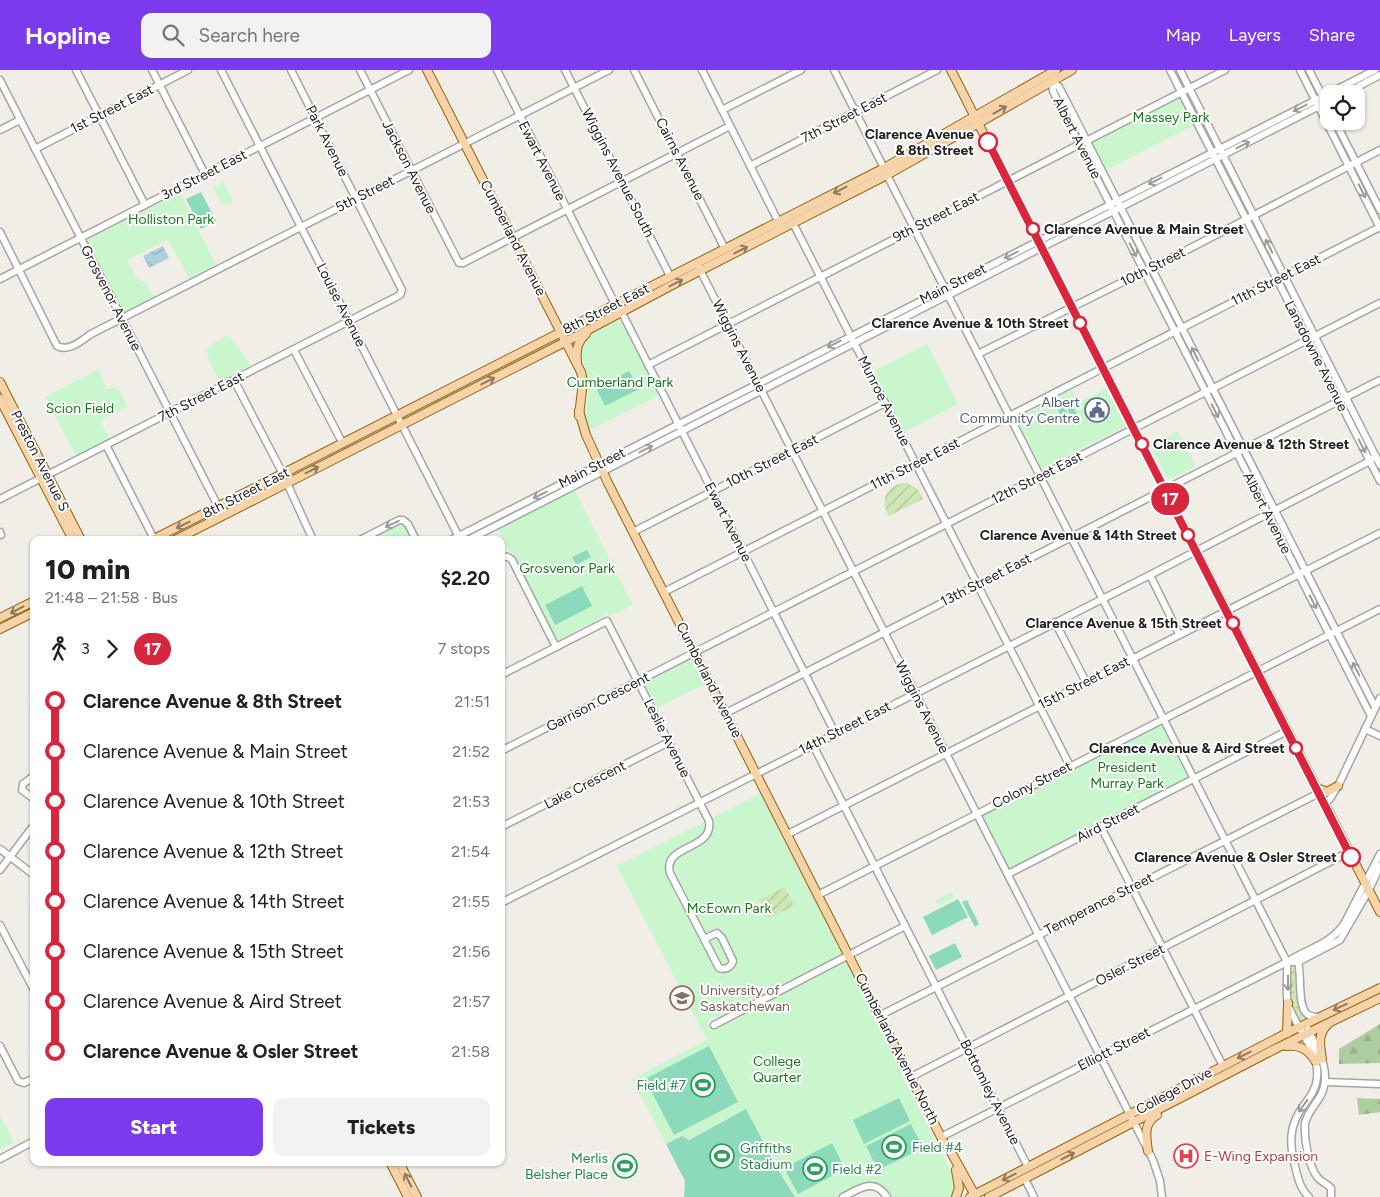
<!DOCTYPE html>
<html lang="en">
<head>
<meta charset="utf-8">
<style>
	:root { --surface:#fff; --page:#f2f2f2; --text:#202124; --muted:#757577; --accent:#7c3aed }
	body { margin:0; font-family:Figtree,sans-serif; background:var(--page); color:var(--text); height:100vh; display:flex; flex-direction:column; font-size:19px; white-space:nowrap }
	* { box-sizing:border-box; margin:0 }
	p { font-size:16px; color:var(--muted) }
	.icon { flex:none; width:28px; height:28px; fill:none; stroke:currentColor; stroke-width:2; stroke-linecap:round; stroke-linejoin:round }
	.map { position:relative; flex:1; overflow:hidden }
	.drawer { position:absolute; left:30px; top:466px; width:475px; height:630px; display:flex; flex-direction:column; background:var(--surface); border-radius:10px; box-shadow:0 1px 4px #0004 }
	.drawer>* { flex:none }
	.badge { padding:0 10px; border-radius:16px; font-size:18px; line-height:32px }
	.fabs { position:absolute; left:1320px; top:15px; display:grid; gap:10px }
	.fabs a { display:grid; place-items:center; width:45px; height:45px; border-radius:10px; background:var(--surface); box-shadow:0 1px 4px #0004; font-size:25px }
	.map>.badge { position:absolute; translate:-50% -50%; box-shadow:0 0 0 2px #fff }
	.legs { display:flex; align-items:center; gap:8px; height:55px; padding:0 15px; font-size:16px }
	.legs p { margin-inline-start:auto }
	.headline { display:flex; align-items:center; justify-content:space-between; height:85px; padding:0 15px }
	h1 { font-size:28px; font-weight:800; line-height:38px }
	.primary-button { display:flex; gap:10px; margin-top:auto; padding:10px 15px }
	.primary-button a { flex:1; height:58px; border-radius:10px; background:var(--accent); color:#fff; font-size:20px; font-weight:800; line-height:58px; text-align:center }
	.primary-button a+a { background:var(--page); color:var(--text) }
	ul { padding:0 15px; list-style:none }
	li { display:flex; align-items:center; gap:18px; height:50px; font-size:19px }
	li i { display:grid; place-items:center; width:8px; height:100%; margin:0 6px; background:currentColor }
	li i::after { content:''; width:12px; height:12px; margin:-6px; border:4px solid; border-radius:50%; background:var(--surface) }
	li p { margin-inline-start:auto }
	li:first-child i { background:linear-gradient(#0000 50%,currentColor 0) }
	li:last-child i { background:linear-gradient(currentColor 50%,#0000 0) }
	header { display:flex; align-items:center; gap:30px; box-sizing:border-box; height:70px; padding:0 25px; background:var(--accent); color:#fff }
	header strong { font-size:24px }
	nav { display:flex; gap:28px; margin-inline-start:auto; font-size:18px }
	.search { width:350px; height:45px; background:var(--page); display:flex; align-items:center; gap:12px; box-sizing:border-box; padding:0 18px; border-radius:10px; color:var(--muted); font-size:19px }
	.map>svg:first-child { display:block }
</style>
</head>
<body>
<header>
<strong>Hopline</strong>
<div class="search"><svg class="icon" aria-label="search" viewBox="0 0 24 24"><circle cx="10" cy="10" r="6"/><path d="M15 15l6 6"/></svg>Search here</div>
<nav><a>Map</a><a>Layers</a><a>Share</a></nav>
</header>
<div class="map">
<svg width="1380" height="1127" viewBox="0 0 1380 1127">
	<defs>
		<pattern id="grass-dots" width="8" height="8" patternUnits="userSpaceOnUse" patternTransform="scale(1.25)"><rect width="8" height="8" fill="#cde6b3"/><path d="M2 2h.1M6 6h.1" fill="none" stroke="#b0c59a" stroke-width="1.8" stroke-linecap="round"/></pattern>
		<pattern id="forest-firs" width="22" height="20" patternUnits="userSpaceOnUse" patternTransform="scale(1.25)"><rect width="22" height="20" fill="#aecda0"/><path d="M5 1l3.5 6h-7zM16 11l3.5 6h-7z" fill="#95b08a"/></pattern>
		<pattern id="garden-furrows" width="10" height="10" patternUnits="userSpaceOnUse" patternTransform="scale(1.25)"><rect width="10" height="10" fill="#cde6b3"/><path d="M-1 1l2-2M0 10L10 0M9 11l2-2" fill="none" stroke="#b0c59a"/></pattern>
		<pattern id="water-waves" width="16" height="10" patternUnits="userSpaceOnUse" patternTransform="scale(1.25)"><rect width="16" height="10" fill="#acd1db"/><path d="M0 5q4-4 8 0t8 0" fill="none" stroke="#94b3bc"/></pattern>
	</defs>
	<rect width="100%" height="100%" fill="#f1eee8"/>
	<g fill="url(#grass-dots)">
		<path d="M1190,26L1214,74L1212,75L1187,27Z"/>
		<path d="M1087,76L1112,126L1110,128L1084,77Z"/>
		<path d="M1223,91L1248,141L1246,142L1220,93Z"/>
		<path d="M1357,100L1380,145L1379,151L1353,101Z"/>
		<path d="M1254,151L1280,201L1276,203L1251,153Z"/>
		<path d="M1285,212L1310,261L1306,264L1281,213Z"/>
		<path d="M846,271L848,273L765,315L764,313Z"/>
		<path d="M674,359L675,361L607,396L606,395Z"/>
		<path d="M595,400L596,402L467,468L466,466Z"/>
		<path d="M1337,567L1370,633L1367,634L1334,569Z"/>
		<path d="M1293,897L1297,899L1306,946V948L1299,950C1291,934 1290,919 1290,901Z"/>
	</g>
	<g fill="url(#forest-firs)">
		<path d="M1380,954V993L1339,994V979Z"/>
		<path d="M1357,1028L1380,1029V1042L1359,1045Z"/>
	</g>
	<g fill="#caf6cd">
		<path d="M1181,22L1197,54L1102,102L1087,71Z"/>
		<path d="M223,112L234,132L228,135L222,134L213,118Z"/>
		<path d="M180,123L216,195L189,208L168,169L127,190L136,207L142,211H145L154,227L124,242L87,170Z"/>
		<path d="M617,249L622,250L660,325L588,361L585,345L589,311L580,279C588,264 603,258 617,249Z"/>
		<path d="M228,264L251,296L219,312L205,280Z"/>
		<path d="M927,274L958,334L901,364L870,303Z"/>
		<path d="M99,299L106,319L118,317L127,337L103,349L102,355L112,372L78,389L45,327Z"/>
		<path d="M1072,319L1079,332L1106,319L1126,356L1041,399L1015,348Z"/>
		<path d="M1178,361L1196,396L1168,410L1150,376Z"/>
		<path d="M574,419L633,535L611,546L608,544L561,569H556L512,484L509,480L497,459Z"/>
		<path d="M403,450L416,470H360Z"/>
		<path d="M690,590H693L705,614L657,638L646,617L647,612Z"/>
		<path d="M1164,649L1194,709L1008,804L977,744Z"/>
		<path d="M761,723L841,880L842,885L833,891L830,890L777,917L771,922H768L725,944L724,947L711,948L707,954L726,951L731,953L743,946L739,944L750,939L755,940L772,932L768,929L780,923L786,922L836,896C839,893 843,888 847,891L909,1019L955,1109L956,1112L953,1127H890L870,1114L859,1115L835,1127H795L744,1040L688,1070L682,1066L666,1074L632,1009L707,970L617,796Z"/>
		<path d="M952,822L955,828L939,836L936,830Z"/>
		<path d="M0,1045L14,1072L0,1080Z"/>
	</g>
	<g fill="url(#garden-furrows)">
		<path d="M903,413C913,414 920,419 923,429L889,446C879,432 886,416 903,413Z"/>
		<path d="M785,817L794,836L769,848L759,830Z"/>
	</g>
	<g fill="#8dd9bb">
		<path d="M201,122L216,151L201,159L186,129Z"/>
		<path d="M629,301L639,319L605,336L596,318Z"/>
		<path d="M1072,334L1078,346L1073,349L1066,337Z"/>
		<path d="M1064,337L1071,350L1065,353L1058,340Z"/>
		<path d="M587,480L591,487L576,495L572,487Z"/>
		<path d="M582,516L592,536L555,555L545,535Z"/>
		<path d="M958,829L968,847L932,865L923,847Z"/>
		<path d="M967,830L979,854L975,857L962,832Z"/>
		<path d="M955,873L962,887L936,900L929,886Z"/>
		<path d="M709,976L738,1032L674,1065L645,1009Z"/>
		<path d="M899,1028L910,1051L864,1074L853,1050Z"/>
		<path d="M746,1039L777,1098L795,1127H684L685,1111L666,1074L682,1066L689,1070Z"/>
		<path d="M911,1054L923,1078L878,1100L866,1076Z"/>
		<path d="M832,1073L845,1099L798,1124L784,1098Z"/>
	</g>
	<path fill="url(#water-waves)" d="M163,176L169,188L149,198L143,186Z"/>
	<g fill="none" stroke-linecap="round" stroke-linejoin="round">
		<g stroke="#a5a5a5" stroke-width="9">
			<g id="minor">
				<path d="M76,0L145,135"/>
				<path d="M152,0L205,104"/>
				<path d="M221,0L460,469"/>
				<path d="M360,0L459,193H463L730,56"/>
				<path d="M497,0L615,234"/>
				<path d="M565,0L670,206"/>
				<path d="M634,0L725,179"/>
				<path d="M702,0L780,155"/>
				<path d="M834,0L884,98"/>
				<path d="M1170,0L1380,411"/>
				<path d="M1180,0L1380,395"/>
				<path d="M1300,0L1380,158"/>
				<path d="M1309,0L1329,39"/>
				<path d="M0,10L223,446"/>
				<path d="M1052,11L1053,21L1064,44L1371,646"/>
				<path d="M1052,11L1059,17L1073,44L1375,637"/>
				<path d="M1344,24L1380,5"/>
				<path d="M722,40L801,0"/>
				<path d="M1335,51L1380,140"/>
				<path d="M0,60L20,50"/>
				<path d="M35,79L188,0"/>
				<path d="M750,96L937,0"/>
				<path d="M887,105L1287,892C1288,904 1285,924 1288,934C1296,959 1320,981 1317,1008C1316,1019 1310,1027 1304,1035C1289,1055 1289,1073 1295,1096C1298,1108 1300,1119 1309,1127"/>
				<path d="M793,153L1070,696"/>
				<path d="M0,162L57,276C69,282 81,271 91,264L609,0"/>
				<path d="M698,196L1153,1090L1160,1111L1162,1127"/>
				<path d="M0,209L409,0"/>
				<path d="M621,241L835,663"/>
				<path d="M294,280L343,374"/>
				<path d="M978,284L1181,183L1380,80"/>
				<path d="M648,295L1225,0"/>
				<path d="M234,310L283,404"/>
				<path d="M106,375L154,469"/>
				<path d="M287,413L313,470"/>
				<path d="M0,429L400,225L402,220L291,0"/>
				<path d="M0,462L1,465"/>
				<path d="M633,462L885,333"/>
				<path d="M360,470L399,450H403L408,454L416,470"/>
				<path d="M451,470L1375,0"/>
				<path d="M468,470L1329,31"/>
				<path d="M501,488C506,486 508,486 512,490L556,577"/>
				<path d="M1150,505L1179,564"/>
				<path d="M664,522L1380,157"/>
				<path d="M1055,552L1086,612"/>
				<path d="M501,605L607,551L709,751C714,781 662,774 670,803L719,898C725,900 731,898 733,891L722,868L717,863L704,869"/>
				<path d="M726,643L1380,310"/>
				<path d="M1365,659L1380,666"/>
				<path d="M813,675L1028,1097"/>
				<path d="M501,681L1380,233"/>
				<path d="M34,706L23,714L22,720L34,729"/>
				<path d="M1324,732L1330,729L1338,716L1380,628"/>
				<path d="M501,757L669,672"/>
				<path d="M1101,757L1223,996"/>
				<path d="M788,764L1380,463"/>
				<path d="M0,779L34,805"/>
				<path d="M0,800L34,755"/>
				<path d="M1008,804L1287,661"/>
				<path d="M818,825L1380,539"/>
				<path d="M501,833L1150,505L1366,393L1376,386"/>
				<path d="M0,855L34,920"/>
				<path d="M1289,892H1298L1340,870L1369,820L1380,796"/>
				<path d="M1298,892C1302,905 1297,936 1307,944C1311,947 1315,947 1319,947"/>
				<path d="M879,946L1319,723"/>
				<path d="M1305,954C1316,976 1333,1000 1321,1025C1316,1034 1308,1042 1305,1053C1304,1068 1308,1096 1318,1108C1322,1112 1327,1114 1331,1118V1127"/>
				<path d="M714,955L905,856"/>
				<path d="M0,976L18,1011L24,1013L34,1008"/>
				<path d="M911,1007L1349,782"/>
				<path d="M1325,1012L1380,1014"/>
				<path d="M941,1067L1287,892C1306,879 1331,874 1344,854L1380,784"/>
				<path d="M0,1089L34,1071"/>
				<path d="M1025,1109L1034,1127"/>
				<path d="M843,1127C859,1119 874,1107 887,1127"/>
			</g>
		</g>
		<g stroke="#93640b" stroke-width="10">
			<g id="major">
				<path d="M427,0L581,302L583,311L579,346"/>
				<path d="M951,0L1380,842"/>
				<path d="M577,292C576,280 577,272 586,264"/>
				<path d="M0,312L81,470"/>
				<path d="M0,329L73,470"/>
				<path d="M579,341L586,365L608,413L944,1073L947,1075L976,1127"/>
				<path d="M152,470L884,98L1056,0"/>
				<path d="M175,470L571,269L674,214L887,105L1072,0"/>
				<path d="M0,548L34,531"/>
				<path d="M0,559L34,542"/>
				<path d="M1317,718L1327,722L1338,716"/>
				<path d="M1287,963L1288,933"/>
				<path d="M1286,976C1300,974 1309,980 1316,992"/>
				<path d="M1322,989C1320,975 1317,965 1328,954"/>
				<path d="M1148,1081C1146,1067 1143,1053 1157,1045"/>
				<path d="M390,1092L408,1127"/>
				<path d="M399,1092L417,1127"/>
				<path d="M956,1127L959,1118L956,1100"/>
				<path d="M970,1127L1287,963L1380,918"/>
				<path d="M989,1127L1277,978L1380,928"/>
			</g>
		</g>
		<use href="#minor" stroke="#fff" stroke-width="6"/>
		<use href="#major" stroke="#f6d3a8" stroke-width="8"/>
	</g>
	<defs><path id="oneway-shaft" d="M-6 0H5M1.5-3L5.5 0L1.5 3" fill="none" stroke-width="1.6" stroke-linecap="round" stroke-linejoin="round" transform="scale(1.25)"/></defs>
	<g stroke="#9b9b9b">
		<use href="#oneway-shaft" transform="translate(1300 38) rotate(153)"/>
		<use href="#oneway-shaft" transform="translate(1243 75) rotate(-27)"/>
		<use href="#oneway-shaft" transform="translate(1155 111) rotate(153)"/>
		<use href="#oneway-shaft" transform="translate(1362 121) rotate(63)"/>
		<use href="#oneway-shaft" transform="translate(1269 176) rotate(-117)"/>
		<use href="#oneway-shaft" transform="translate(1133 180) rotate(63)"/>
		<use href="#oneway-shaft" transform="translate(1011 185) rotate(153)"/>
		<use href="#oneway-shaft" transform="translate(834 274) rotate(153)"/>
		<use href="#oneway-shaft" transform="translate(1195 284) rotate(-117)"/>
		<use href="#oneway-shaft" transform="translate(1215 341) rotate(63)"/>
		<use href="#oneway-shaft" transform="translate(1362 376) rotate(63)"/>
		<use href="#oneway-shaft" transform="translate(646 379) rotate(-27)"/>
		<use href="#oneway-shaft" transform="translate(540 425) rotate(153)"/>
		<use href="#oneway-shaft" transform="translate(392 454) rotate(155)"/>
		<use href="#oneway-shaft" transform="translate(1313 532) rotate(63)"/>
		<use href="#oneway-shaft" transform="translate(1356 599) rotate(-118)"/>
		<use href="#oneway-shaft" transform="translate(1288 913) rotate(91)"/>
		<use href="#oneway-shaft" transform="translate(1303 1036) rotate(126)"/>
	</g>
	<g stroke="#8c7a64">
		<use href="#oneway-shaft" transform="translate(1000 40) rotate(-29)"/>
		<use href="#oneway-shaft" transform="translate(840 120) rotate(153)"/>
		<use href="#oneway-shaft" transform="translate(741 180) rotate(-27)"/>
		<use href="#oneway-shaft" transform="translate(676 213) rotate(-27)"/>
		<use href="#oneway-shaft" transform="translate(488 311) rotate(-27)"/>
		<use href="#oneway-shaft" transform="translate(312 400) rotate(-27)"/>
		<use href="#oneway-shaft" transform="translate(183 455) rotate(154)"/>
		<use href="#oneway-shaft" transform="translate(17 540) rotate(152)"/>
		<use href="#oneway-shaft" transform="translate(1340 937) rotate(155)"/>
		<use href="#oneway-shaft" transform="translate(1244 985) rotate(153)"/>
		<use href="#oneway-shaft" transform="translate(1068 1086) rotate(-27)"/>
		<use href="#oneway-shaft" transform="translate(1009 1107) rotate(153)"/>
		<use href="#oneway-shaft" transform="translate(408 1110) rotate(-117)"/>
	</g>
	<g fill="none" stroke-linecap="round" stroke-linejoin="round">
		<g stroke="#fff" stroke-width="11">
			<path id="line-1" d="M988,72L1351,787"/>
		</g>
		<use href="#line-1" stroke="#d7263d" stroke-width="8"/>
	</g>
	<defs>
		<g id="civic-ring" transform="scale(1.25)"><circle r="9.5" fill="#fff" stroke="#5c6f8a" stroke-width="1.5"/><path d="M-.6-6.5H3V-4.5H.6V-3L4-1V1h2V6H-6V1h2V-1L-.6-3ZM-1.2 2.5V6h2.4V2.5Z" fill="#5c6f8a"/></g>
		<g id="university-ring" transform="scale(1.25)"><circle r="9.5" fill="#fff" stroke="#8d6e63" stroke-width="1.5"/><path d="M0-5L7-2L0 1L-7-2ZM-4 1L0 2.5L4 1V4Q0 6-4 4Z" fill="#8d6e63"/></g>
		<g id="stadium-ring" transform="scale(1.25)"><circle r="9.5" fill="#fff" stroke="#2e9e5b" stroke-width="1.5"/><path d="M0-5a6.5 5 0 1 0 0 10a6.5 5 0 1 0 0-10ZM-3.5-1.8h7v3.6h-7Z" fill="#2e9e5b"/></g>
		<g id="hospital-ring" transform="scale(1.25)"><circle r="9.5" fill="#fff" stroke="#e0444e" stroke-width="1.5"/><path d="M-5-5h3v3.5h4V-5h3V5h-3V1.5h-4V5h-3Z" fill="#e0444e"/></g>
	</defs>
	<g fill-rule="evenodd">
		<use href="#civic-ring" x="1097" y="340"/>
		<use href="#university-ring" x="682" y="928"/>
		<use href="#stadium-ring" x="703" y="1015"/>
		<use href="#stadium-ring" x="894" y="1077"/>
		<use href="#stadium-ring" x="722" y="1086"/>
		<use href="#hospital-ring" x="1186" y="1086"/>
		<use href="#stadium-ring" x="625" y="1096"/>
		<use href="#stadium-ring" x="815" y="1099"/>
	</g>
	<g fill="#fff" stroke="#d7263d" stroke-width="2.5">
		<circle cx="988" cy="72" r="9"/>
		<circle cx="1033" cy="159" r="6"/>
		<circle cx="1080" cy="253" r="6"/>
		<circle cx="1142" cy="374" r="6"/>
		<circle cx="1188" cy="465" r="6"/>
		<circle cx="1233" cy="553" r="6"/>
		<circle cx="1296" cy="678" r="6"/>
		<circle cx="1351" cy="787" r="9"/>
	</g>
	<g text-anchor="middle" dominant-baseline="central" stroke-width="4" stroke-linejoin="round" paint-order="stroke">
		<g font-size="14" fill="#212121" stroke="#fff">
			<text transform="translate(112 39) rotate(-27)">1st Street East</text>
			<text transform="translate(844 48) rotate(-27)">7th Street East</text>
			<text transform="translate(1077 68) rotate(63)">Albert Avenue</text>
			<text transform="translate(327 71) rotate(63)">Park Avenue</text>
			<text transform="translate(680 89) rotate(63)">Cairns Avenue</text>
			<text transform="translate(542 91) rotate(63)">Ewart Avenue</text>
			<text transform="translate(409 97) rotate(63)">Jackson Avenue</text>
			<text transform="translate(618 103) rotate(63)">Wiggins Avenue South</text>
			<text transform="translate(204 105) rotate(-27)">3rd Street East</text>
			<text transform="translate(365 124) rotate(-27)">5th Street</text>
			<text transform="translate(936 147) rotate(-27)">9th Street East</text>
			<text transform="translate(513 168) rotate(63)">Cumberland Avenue</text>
			<text transform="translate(1153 197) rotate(-27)">10th Street</text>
			<text transform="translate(1276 210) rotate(-27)">11th Street East</text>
			<text transform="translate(953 214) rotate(-27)">Main Street</text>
			<text transform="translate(111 228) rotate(63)">Grosvenor Avenue</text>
			<text transform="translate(341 235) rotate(63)">Louise Avenue</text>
			<text transform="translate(606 239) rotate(-27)">8th Street East</text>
			<text transform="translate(739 276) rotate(63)">Wiggins Avenue</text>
			<text transform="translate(1316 286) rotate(63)">Lansdowne Avenue</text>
			<text transform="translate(201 327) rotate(-27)">7th Street East</text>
			<text transform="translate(884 331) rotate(63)">Munroe Avenue</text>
			<text transform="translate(40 391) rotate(63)">Preston Avenue S</text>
			<text transform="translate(772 391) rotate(-27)">10th Street East</text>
			<text transform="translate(915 394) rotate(-27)">11th Street East</text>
			<text transform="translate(592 398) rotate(-27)">Main Street</text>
			<text transform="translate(1037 408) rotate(-27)">12th Street East</text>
			<text transform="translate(246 423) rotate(-27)">8th Street East</text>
			<text transform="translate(1267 443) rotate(63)">Albert Avenue</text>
			<text transform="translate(728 452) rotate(63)">Ewart Avenue</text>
			<text transform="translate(986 510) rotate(-27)">13th Street East</text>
			<text transform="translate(709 610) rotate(63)">Cumberland Avenue</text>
			<text transform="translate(1084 613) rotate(-27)">15th Street East</text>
			<text transform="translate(598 632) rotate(-27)">Garrison Crescent</text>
			<text transform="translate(922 637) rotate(63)">Wiggins Avenue</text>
			<text transform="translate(845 658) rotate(-27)">14th Street East</text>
			<text transform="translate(667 668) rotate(63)">Leslie Avenue</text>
			<text transform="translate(585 715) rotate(-27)">Lake Crescent</text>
			<text transform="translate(1032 715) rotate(-27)">Colony Street</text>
			<text transform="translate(1108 753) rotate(-27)">Aird Street</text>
			<text transform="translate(1099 834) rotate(-27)">Temperance Street</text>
			<text transform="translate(1130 895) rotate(-27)">Osler Street</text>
			<text transform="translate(897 979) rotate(63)">Cumberland Avenue North</text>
			<text transform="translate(1114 979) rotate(-27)">Elliott Street</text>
			<text transform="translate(1174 1021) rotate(-28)">College Drive</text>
			<text transform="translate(990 1022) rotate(63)">Bottomley Avenue</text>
		</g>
		<g font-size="14" fill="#147a1b" stroke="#fff">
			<text x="1171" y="47">Massey Park</text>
			<text x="171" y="149">Holliston Park</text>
			<text x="620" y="312">Cumberland Park</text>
			<text x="80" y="338">Scion Field</text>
			<text x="567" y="498">Grosvenor Park</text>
			<text x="1127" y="697">President<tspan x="1127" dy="16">Murray Park</tspan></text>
			<text x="729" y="838">McEown Park</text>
			<text x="777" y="991">College<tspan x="777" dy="16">Quarter</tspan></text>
		</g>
		<g font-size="14" font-weight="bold" fill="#212121" stroke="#fff" text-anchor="end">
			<text x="974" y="64">Clarence Avenue<tspan x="974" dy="16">&amp; 8th Street</tspan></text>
			<text x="1044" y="159" text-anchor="start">Clarence Avenue &amp; Main Street</text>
			<text x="1069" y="253">Clarence Avenue &amp; 10th Street</text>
			<text x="1153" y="374" text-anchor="start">Clarence Avenue &amp; 12th Street</text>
			<text x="1177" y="465">Clarence Avenue &amp; 14th Street</text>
			<text x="1222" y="553">Clarence Avenue &amp; 15th Street</text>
			<text x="1285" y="678">Clarence Avenue &amp; Aird Street</text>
			<text x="1337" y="787">Clarence Avenue &amp; Osler Street</text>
		</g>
		<g font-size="14" fill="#4e5e75" stroke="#fff" text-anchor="end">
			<text x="1080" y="332">Albert<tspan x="1080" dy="16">Community Centre</tspan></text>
		</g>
		<g font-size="14" fill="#785e54" stroke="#fff" text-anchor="start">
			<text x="700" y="920">University of<tspan x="700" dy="16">Saskatchewan</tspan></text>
		</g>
		<g font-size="14" fill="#27864d" stroke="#fff" text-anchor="start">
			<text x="686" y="1015" text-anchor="end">Field #7</text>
			<text x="912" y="1077">Field #4</text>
			<text x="740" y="1078">Griffiths<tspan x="740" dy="16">Stadium</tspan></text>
			<text x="608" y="1088" text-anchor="end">Merlis<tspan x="608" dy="16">Belsher Place</tspan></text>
			<text x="832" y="1099">Field #2</text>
		</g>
		<g font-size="14" fill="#be3a42" stroke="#fff" text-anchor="start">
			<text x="1204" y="1086">E-Wing Expansion</text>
		</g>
	</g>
</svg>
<div class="fabs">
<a><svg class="icon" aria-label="locate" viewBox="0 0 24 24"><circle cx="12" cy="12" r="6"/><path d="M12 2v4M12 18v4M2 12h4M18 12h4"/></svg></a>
</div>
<b class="badge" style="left:1170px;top:429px;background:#d7263d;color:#fff">17</b>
<section class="drawer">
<div class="headline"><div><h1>10 min</h1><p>21:48 – 21:58 · Bus</p></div><b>$2.20</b></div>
<div class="legs"><svg class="icon" aria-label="walk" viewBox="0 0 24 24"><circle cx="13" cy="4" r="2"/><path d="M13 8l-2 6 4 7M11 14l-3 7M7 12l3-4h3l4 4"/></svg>3<svg class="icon" aria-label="forward" viewBox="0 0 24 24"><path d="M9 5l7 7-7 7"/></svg><b class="badge" style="background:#d7263d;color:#fff">17</b><p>7 stops</p></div>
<ul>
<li><i style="color:#d7263d"></i><b>Clarence Avenue &amp; 8th Street</b><p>21:51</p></li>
<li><i style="color:#d7263d"></i><span>Clarence Avenue &amp; Main Street</span><p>21:52</p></li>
<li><i style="color:#d7263d"></i><span>Clarence Avenue &amp; 10th Street</span><p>21:53</p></li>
<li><i style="color:#d7263d"></i><span>Clarence Avenue &amp; 12th Street</span><p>21:54</p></li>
<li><i style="color:#d7263d"></i><span>Clarence Avenue &amp; 14th Street</span><p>21:55</p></li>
<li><i style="color:#d7263d"></i><span>Clarence Avenue &amp; 15th Street</span><p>21:56</p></li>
<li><i style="color:#d7263d"></i><span>Clarence Avenue &amp; Aird Street</span><p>21:57</p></li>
<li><i style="color:#d7263d"></i><b>Clarence Avenue &amp; Osler Street</b><p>21:58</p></li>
</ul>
<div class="primary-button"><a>Start</a><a>Tickets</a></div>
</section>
</div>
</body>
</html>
